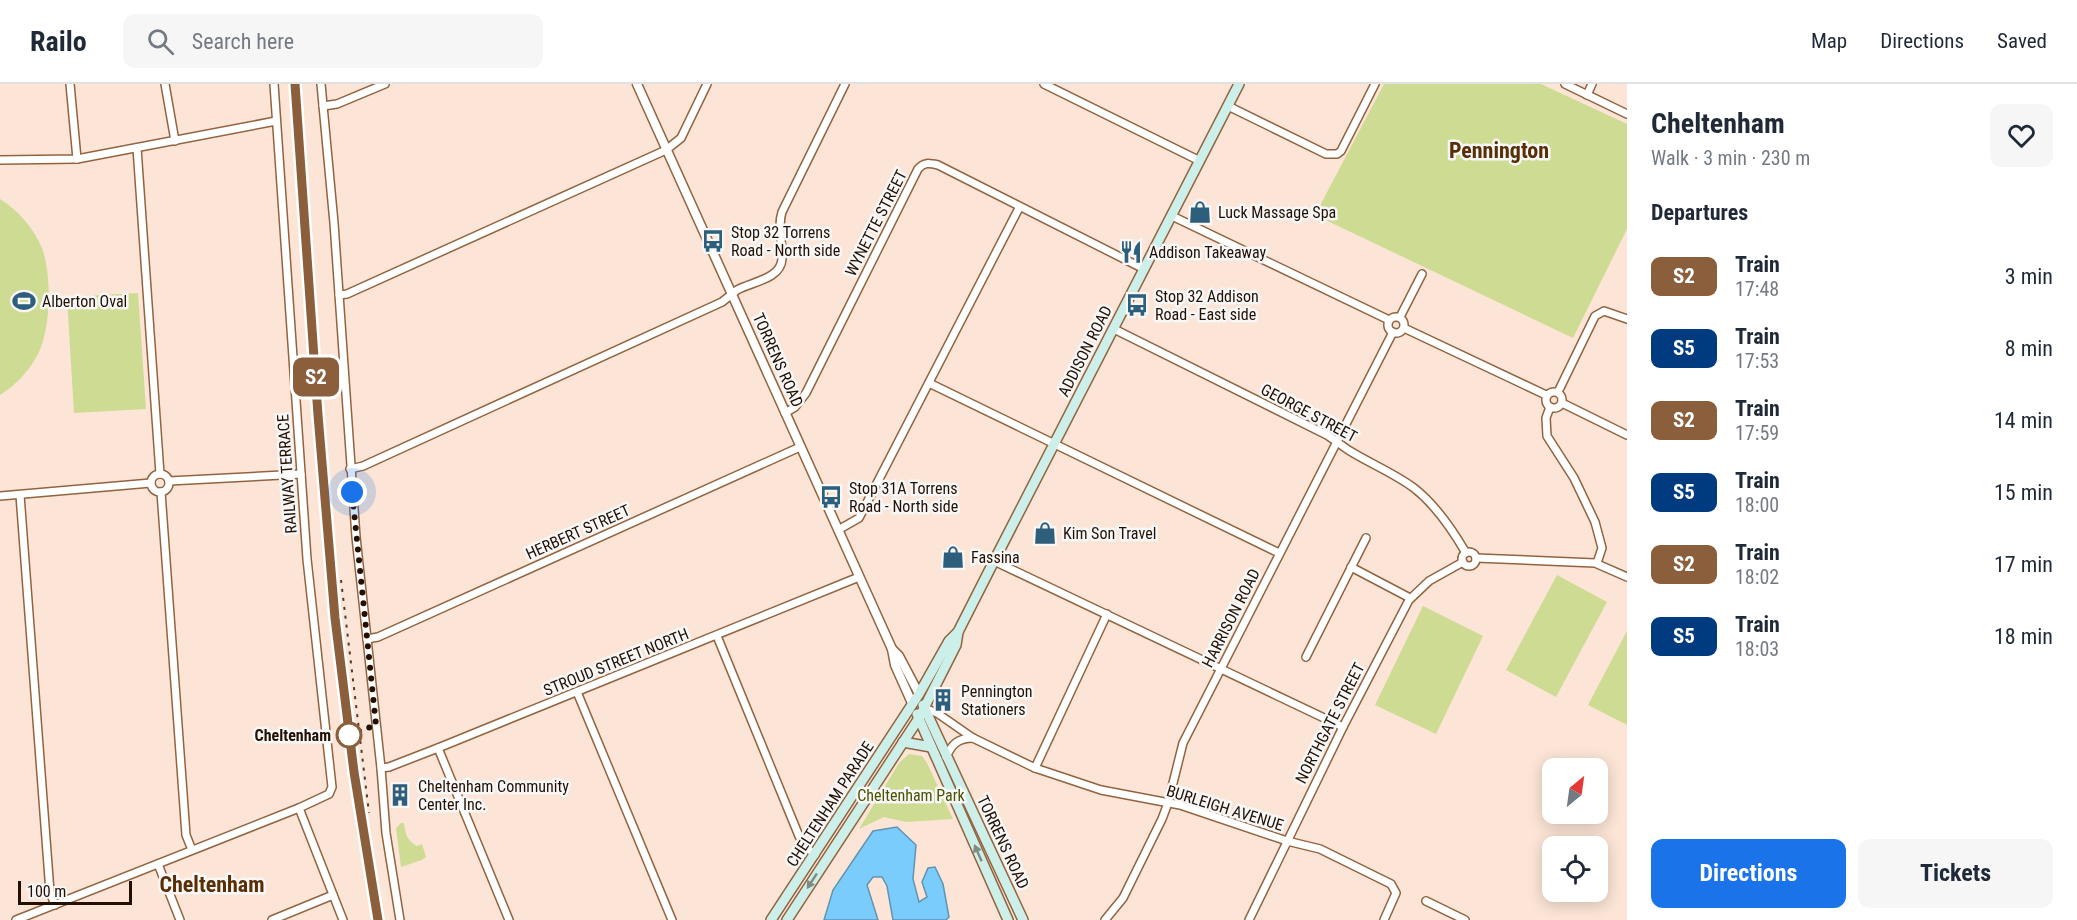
<!DOCTYPE html>
<html lang="en">
<head>
<meta charset="utf-8">
<style>
	:root { --surface:#fff; --page:#f6f6f7; --text:#1f2937; --muted:#747a83; --line:#e0e1e3; --accent:#1a73e8 }
	body { margin:0; font-family:"Roboto Condensed",sans-serif; background:var(--page); color:var(--text); height:100vh; display:flex; flex-direction:column; font-size:22px; white-space:nowrap }
	* { box-sizing:border-box; margin:0 }
	p { font-size:20px; color:var(--muted) }
	.icon { flex:none; width:33px; height:33px; fill:none; stroke:currentColor; stroke-width:2; stroke-linecap:round; stroke-linejoin:round }
	.map { position:relative; flex:1; overflow:hidden }
	.details { display:flex; flex-direction:column; background:var(--surface); width:450px }
	.details>* { flex:none }
	.badge { padding:0 12px; border-radius:9px; font-size:21px; line-height:39px }
	.needle { width:39px; rotate:29deg }
	.fabs { position:absolute; left:1542px; top:674px; display:grid; gap:12px }
	.fabs a { display:grid; place-items:center; width:66px; height:66px; border-radius:12px; background:var(--surface); box-shadow:0 3px 15px #0003; font-size:30px }
	.scale { position:absolute; left:18px; bottom:15px; width:114px; box-sizing:border-box; padding-left:6px; border:3px solid #231003; border-top:0; font-size:16px; line-height:21px; white-space:nowrap; color:#231003; -webkit-text-stroke:4px #f7f7f7; paint-order:stroke }
	.you { position:absolute; width:30px; height:30px; margin:-15px; border:4px solid #fff; border-radius:50%; background:#1a73e8; box-shadow:0 0 0 9px #1a73e833 }
	.map>.badge { position:absolute; translate:-50% -50%; box-shadow:0 0 0 3px #fff }
	h2 { padding:0 24px; font-size:22px; line-height:54px }
	.round { display:grid; place-items:center; flex:none; width:63px; height:63px; border-radius:12px; background:var(--page) }
	.head { display:flex; align-items:center; justify-content:space-between; height:102px; padding:0 24px }
	h1 { font-size:28px; font-weight:700; line-height:45px }
	.cta { display:flex; gap:12px; margin-top:auto; padding:12px 24px }
	.cta a { flex:1; height:69px; border-radius:12px; background:var(--accent); color:#fff; font-size:24px; font-weight:700; line-height:69px; text-align:center }
	.cta a+a { background:var(--page); color:var(--text) }
	ul { padding:0; list-style:none }
	li { display:flex; align-items:center; gap:18px; height:72px; padding:0 24px }
	li div { flex:1 }
	li b { display:block; font-size:22px }
	li em { font-style:normal }
	li .badge { min-width:66px; font-weight:700; text-align:center }
	header { display:flex; align-items:center; gap:36px; box-sizing:border-box; height:84px; padding:0 30px; background:var(--surface); border-bottom:2px solid var(--line) }
	header strong { font-size:28px }
	nav { display:flex; gap:33px; margin-inline-start:auto; font-size:21px }
	.search { width:420px; height:54px; background:var(--page); display:flex; align-items:center; gap:15px; box-sizing:border-box; padding:0 21px; border-radius:12px; color:var(--muted); font-size:22px }
	main { display:flex; flex:1; min-height:0 }
	.map>svg:first-child { display:block }
</style>
</head>
<body>
<header>
<strong>Railo</strong>
<div class="search"><svg class="icon" aria-label="search" viewBox="0 0 24 24"><circle cx="10" cy="10" r="6"/><path d="M15 15l6 6"/></svg>Search here</div>
<nav><a>Map</a><a>Directions</a><a>Saved</a></nav>
</header>
<main>
<div class="map">
<svg width="1627" height="836" viewBox="0 0 1627 836">
	<rect width="100%" height="100%" fill="#fce5d6"/>
	<g fill="#cedb93">
		<path d="M1384,0H1541L1627,40V145L1573,254L1315,131Z"/>
		<path d="M0,115C18,126 34,145 42,164C52,192 51,244 38,270C29,287 16,301 0,311Z"/>
		<path d="M138,209L146,325L74,329L67,213Z"/>
		<path d="M1557,491L1607,518L1556,613L1506,586Z"/>
		<path d="M1423,522L1483,552L1436,650L1375,621Z"/>
		<path d="M1627,547V641L1588,621Z"/>
		<path d="M909,670L922,672L927,679L953,735L906,738L884,733L859,745L899,679Z"/>
		<path d="M401,739H404C405,749 407,757 417,762L422,760L426,773L422,776L401,783L396,744Z"/>
	</g>
	<path fill="#7accfd" stroke="#6094b2" stroke-width="1.5" d="M897,743L916,761L913,795L919,818L927,813L922,798L928,784L935,783L943,800L949,833L946,836H893L887,802L882,793H873L867,801L878,836H824L833,806L873,747Z"/>
	<g fill="none" stroke-linecap="round" stroke-linejoin="round">
		<g stroke="#93633f" stroke-width="10">
			<g id="minor">
				<path d="M70,0L77,75"/>
				<path d="M165,0L175,57"/>
				<path d="M321,0L334,139L356,453L381,684L386,749L400,836"/>
				<path d="M1044,0L1200,77"/>
				<path d="M1565,0L1627,30"/>
				<path d="M1587,11L1592,0"/>
				<path d="M323,22L337,20L385,0"/>
				<path d="M1228,22L1326,70H1337L1341,67L1375,0"/>
				<path d="M137,64L160,390"/>
				<path d="M0,76L77,75L276,37"/>
				<path d="M1172,132L1389,236"/>
				<path d="M339,211L347,210L666,66L681,54L707,0"/>
				<circle cx="1396" cy="241" r="8"/>
				<path d="M1400,233L1422,190"/>
				<path d="M1404,244L1546,311"/>
				<path d="M1114,245L1327,351C1335,356 1342,362 1350,367C1371,380 1394,389 1414,404C1436,421 1452,445 1466,469"/>
				<path d="M929,299L1279,469"/>
				<circle cx="1554" cy="316" r="8"/>
				<path d="M1558,308L1595,232L1604,227L1627,235"/>
				<path d="M1562,319L1627,351"/>
				<path d="M1550,323L1546,334L1547,352L1574,394L1595,438L1602,464L1597,479"/>
				<path d="M785,329L795,323L806,309L918,85C924,78 929,79 938,81L1144,185"/>
				<path d="M350,385L363,382L722,218C727,214 732,210 737,206C751,198 781,195 782,175C783,158 777,144 782,128L845,0"/>
				<circle cx="160" cy="399" r="9"/>
				<path d="M169,397L301,390"/>
				<path d="M161,408L186,751L192,766"/>
				<path d="M20,411L50,808L55,821"/>
				<path d="M0,412L151,399"/>
				<path d="M838,446L859,434L1019,124"/>
				<circle cx="1469" cy="475" r="7"/>
				<path d="M1476,474L1595,479L1627,493"/>
				<path d="M994,477L1343,643"/>
				<path d="M1351,483L1410,514"/>
				<path d="M717,552L799,752L804,761L815,771"/>
				<path d="M367,555L378,553L800,363"/>
				<path d="M1306,573L1366,454"/>
				<path d="M577,608L672,836"/>
				<path d="M924,624L937,629L973,654L1035,684L1101,706L1180,721L1287,757L1320,765L1391,800L1396,809L1384,836"/>
				<path d="M438,664L509,836"/>
				<path d="M946,673C952,660 958,654 973,654"/>
				<path d="M381,684L389,683L438,664L859,493"/>
				<path d="M1035,684L1107,530"/>
				<path d="M299,724L343,836"/>
				<path d="M158,780L180,836"/>
				<path d="M1426,817L1465,836"/>
				<path d="M16,836L299,724L329,710L332,703L307,475L274,0"/>
				<path d="M272,836L333,811"/>
				<path d="M1105,836L1123,814L1162,735L1168,719L1183,659L1393,248"/>
				<path d="M1249,836L1343,643L1409,516L1429,497L1463,478"/>
			</g>
		</g>
		<g stroke="#93633f" stroke-width="11">
			<g id="tertiary">
				<path d="M637,0L892,565L895,581L912,619"/>
				<path d="M892,565L899,572L919,610"/>
			</g>
		</g>
		<g stroke="#93633f" stroke-width="12">
			<g id="secondary">
				<path d="M923,621L1023,836"/>
				<path d="M917,630L1008,836"/>
				<path d="M903,658L931,663"/>
				<path d="M771,836L919,610L949,557L958,548"/>
				<path d="M787,836L919,634L956,561L958,548L994,477L1239,0"/>
			</g>
		</g>
		<use href="#minor" stroke="#fff" stroke-width="7"/>
		<use href="#tertiary" stroke="#fff" stroke-width="8"/>
		<use href="#secondary" stroke="#ccf0e9" stroke-width="9"/>
		<g stroke="#4e3b2d" stroke-width="2" stroke-dasharray="3 6" stroke-linecap="butt">
			<path d="M295,0L320,354L335,534L354,688L378,836"/>
			<path d="M341,496L369,729"/>
		</g>
	</g>
	<defs><path id="oneway-solid" d="M-6-.8H1V-3.2L6.5 0L1 3.2V.8H-6Z" transform="scale(1.5)"/></defs>
	<g fill="#808b82">
		<use href="#oneway-solid" transform="translate(978 769) rotate(-114)"/>
		<use href="#oneway-solid" transform="translate(812 797) rotate(123)"/>
	</g>
	<g fill="none" stroke-linecap="round" stroke-linejoin="round">
		<g stroke="#fff" stroke-width="14">
			<path id="line" d="M295,0L318,331L335,534L354,688L378,836"/>
		</g>
		<use href="#line" stroke="#8b5e3c" stroke-width="9"/>
		<path stroke="#231003" stroke-width="6" stroke-dasharray="0 10.8" d="M349,651L376,641L352,408"/>
	</g>
	<defs>
		<g id="shop-bare" transform="scale(1.8)"><path d="M-5-2.5h2.3a2.7 3.5 0 0 1 5.4 0H5L5.5 6h-11ZM-1.5-2.5h3a1.5 2.3 0 0 0-3 0Z" fill="#2d5f7d" stroke="#f7f7f7" stroke-width="2.5" paint-order="stroke"/></g>
		<g id="bus-bare" transform="scale(1.8)"><path d="M-5-6H5V4H4V6H2V4H-2V6H-4V4H-5ZM-3.5-4V0h7V-4ZM-3.5 1.2v1.5H-2V1.2ZM2 1.2v1.5H3.5V1.2Z" fill="#2d5f7d" stroke="#f7f7f7" stroke-width="2.5" paint-order="stroke"/></g>
		<g id="restaurant-bare" transform="scale(1.8)"><path d="M-5-6h1v4h1v-4h1v4h1v-4h1v5L-1.5 .5V6h-2V.5L-5-1ZM5-6V6H3V1.5H1.5Q1.5-4 5-6Z" fill="#2d5f7d" stroke="#f7f7f7" stroke-width="2.5" paint-order="stroke"/></g>
		<g id="stadium-bare" transform="scale(1.8)"><path d="M0-5a6.5 5 0 1 0 0 10a6.5 5 0 1 0 0-10ZM-3.5-1.8h7v3.6h-7Z" fill="#2d5f7d" stroke="#f7f7f7" stroke-width="2.5" paint-order="stroke"/></g>
		<g id="building-bare" transform="scale(1.8)"><path d="M-4-6H4V6H1V3H-1V6H-4ZM-2.5-4.3h1.7v1.8h-1.7ZM.8-4.3h1.7v1.8H.8ZM-2.5-1h1.7V.8h-1.7ZM.8-1h1.7V.8H.8Z" fill="#2d5f7d" stroke="#f7f7f7" stroke-width="2.5" paint-order="stroke"/></g>
	</defs>
	<g fill-rule="evenodd">
		<use href="#shop-bare" x="1200" y="128"/>
		<use href="#bus-bare" x="713" y="157"/>
		<use href="#restaurant-bare" x="1131" y="168"/>
		<use href="#stadium-bare" x="24" y="217"/>
		<use href="#bus-bare" x="1137" y="221"/>
		<use href="#bus-bare" x="831" y="413"/>
		<use href="#shop-bare" x="1045" y="449"/>
		<use href="#shop-bare" x="953" y="473"/>
		<use href="#building-bare" x="943" y="616"/>
		<use href="#building-bare" x="400" y="711"/>
	</g>
	<circle fill="#fff" stroke="#8b5e3c" stroke-width="3" cx="349" cy="651" r="12"/>
	<g text-anchor="middle" dominant-baseline="central" stroke-width="5" stroke-linejoin="round" paint-order="stroke">
		<g font-size="16" fill="#231003" stroke="#f7f7f7" text-anchor="start">
			<text x="1218" y="128">Luck Massage Spa</text>
			<text x="731" y="148">Stop 32 Torrens<tspan x="731" dy="18">Road - North side</tspan></text>
			<text x="1149" y="168">Addison Takeaway</text>
			<text x="1155" y="212">Stop 32 Addison<tspan x="1155" dy="18">Road - East side</tspan></text>
			<text x="42" y="217">Alberton Oval</text>
			<text x="849" y="404">Stop 31A Torrens<tspan x="849" dy="18">Road - North side</tspan></text>
			<text x="1063" y="449">Kim Son Travel</text>
			<text x="971" y="473">Fassina</text>
			<text x="961" y="607">Pennington<tspan x="961" dy="18">Stationers</tspan></text>
			<text x="418" y="702">Cheltenham Community<tspan x="418" dy="18">Center Inc.</tspan></text>
		</g>
		<g font-size="16" fill="#231003" stroke="#f7f7f7">
			<text transform="translate(876 139) rotate(-63)">WYNETTE STREET</text>
			<text transform="translate(1085 267) rotate(-63)">ADDISON ROAD</text>
			<text transform="translate(778 276) rotate(66)">TORRENS ROAD</text>
			<text transform="translate(1309 329) rotate(28)">GEORGE STREET</text>
			<text transform="translate(287 390) rotate(-94)">RAILWAY TERRACE</text>
			<text transform="translate(578 448) rotate(-24)">HERBERT STREET</text>
			<text transform="translate(1231 534) rotate(-63)">HARRISON ROAD</text>
			<text transform="translate(616 578) rotate(-22)">STROUD STREET NORTH</text>
			<text transform="translate(1330 639) rotate(-63)">NORTHGATE STREET</text>
			<text transform="translate(830 720) rotate(-57)">CHELTENHAM PARADE</text>
			<text transform="translate(1225 724) rotate(17)">BURLEIGH AVENUE</text>
			<text transform="translate(1003 758) rotate(65)">TORRENS ROAD</text>
		</g>
		<g font-size="16" font-weight="bold" fill="#231003" stroke="#f7f7f7" text-anchor="end">
			<text x="331" y="651">Cheltenham</text>
		</g>
		<g font-size="16" fill="#4a5300" stroke="#f7f7f7">
			<text x="911" y="711">Cheltenham Park</text>
		</g>
		<g font-size="22" font-weight="bold" fill="#592e05" stroke="#f7f7f7">
			<text x="1499" y="66">Pennington</text>
			<text x="212" y="800">Cheltenham</text>
		</g>
	</g>
</svg>
<div class="fabs">
<a><svg class="needle" viewBox="-14 -14 28 28"><path d="M0-13l5 13h-10z" fill="#e53935"/><path d="M0 13l5-13h-10z" fill="#747a83"/></svg></a>
<a><svg class="icon" aria-label="locate" viewBox="0 0 24 24"><circle cx="12" cy="12" r="6"/><path d="M12 2v4M12 18v4M2 12h4M18 12h4"/></svg></a>
</div>
<div class="scale">100 m</div>
<div class="you" style="left:352px;top:408px"></div>
<b class="badge" style="left:316px;top:293px;background:#8b5e3c;color:#fff">S2</b>
</div>
<section class="details">
<div class="head"><div><h1>Cheltenham</h1><p>Walk · 3 min · 230 m</p></div><a class="round"><svg class="icon" aria-label="heart" viewBox="0 0 24 24"><path d="M12 20l-8-8c-3-5 5-10 8-4 3-6 11-1 8 4z"/></svg></a></div>
<h2>Departures</h2>
<ul>
<li><span class="badge" style="background:#8b5e3c;color:#fff">S2</span><div><b>Train</b><p>17:48</p></div><em>3 min</em></li>
<li><span class="badge" style="background:#003b80;color:#fff">S5</span><div><b>Train</b><p>17:53</p></div><em>8 min</em></li>
<li><span class="badge" style="background:#8b5e3c;color:#fff">S2</span><div><b>Train</b><p>17:59</p></div><em>14 min</em></li>
<li><span class="badge" style="background:#003b80;color:#fff">S5</span><div><b>Train</b><p>18:00</p></div><em>15 min</em></li>
<li><span class="badge" style="background:#8b5e3c;color:#fff">S2</span><div><b>Train</b><p>18:02</p></div><em>17 min</em></li>
<li><span class="badge" style="background:#003b80;color:#fff">S5</span><div><b>Train</b><p>18:03</p></div><em>18 min</em></li>
</ul>
<div class="cta"><a>Directions</a><a>Tickets</a></div>
</section>
</main>
</body>
</html>
